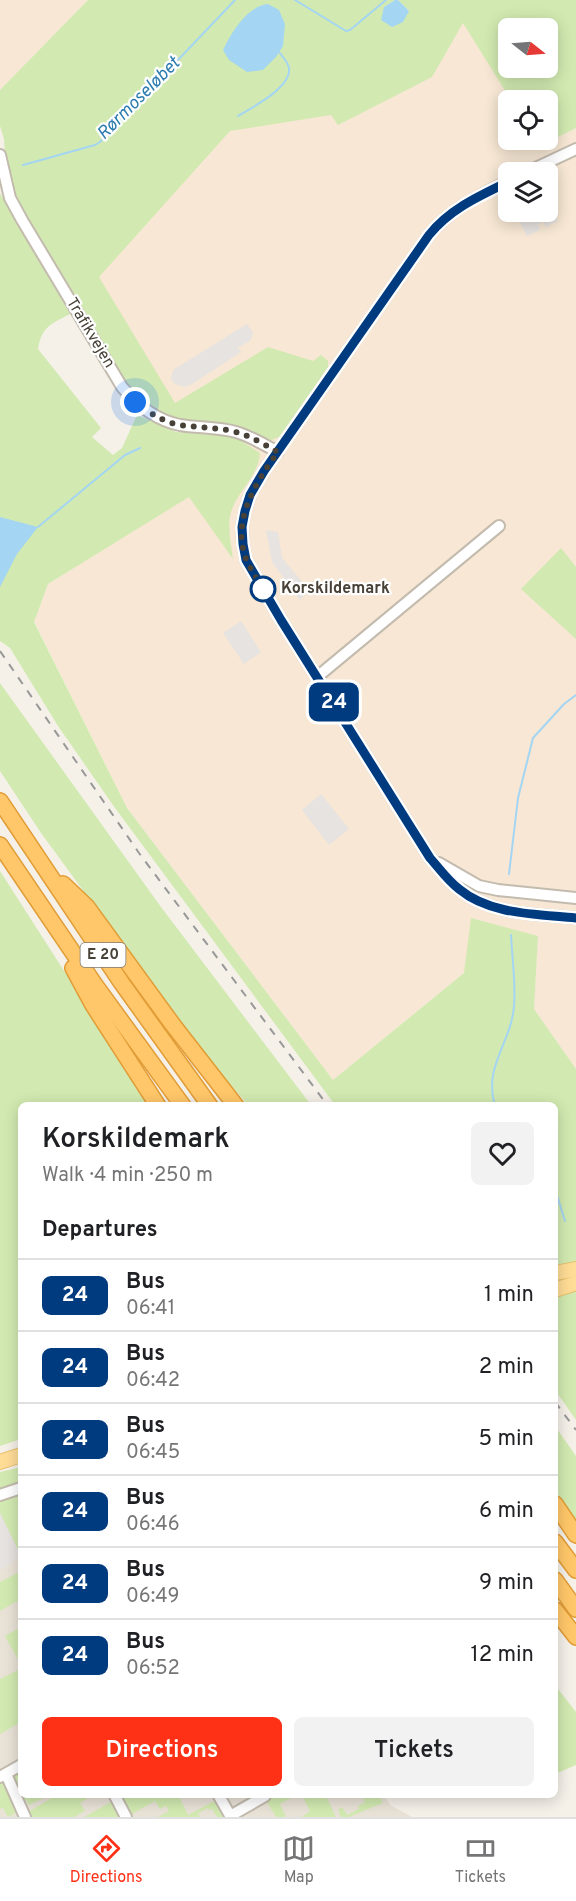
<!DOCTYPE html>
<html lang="en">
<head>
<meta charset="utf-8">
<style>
	:root { --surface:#fff; --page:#f2f2f2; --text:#202124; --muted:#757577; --line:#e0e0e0; --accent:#fe3016 }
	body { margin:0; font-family:Overpass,sans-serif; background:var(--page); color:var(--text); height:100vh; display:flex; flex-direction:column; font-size:22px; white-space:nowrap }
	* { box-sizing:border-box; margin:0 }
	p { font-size:20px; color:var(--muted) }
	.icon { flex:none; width:33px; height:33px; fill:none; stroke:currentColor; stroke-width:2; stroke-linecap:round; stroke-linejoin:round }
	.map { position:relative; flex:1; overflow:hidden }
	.drawer { position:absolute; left:18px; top:1102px; width:540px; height:696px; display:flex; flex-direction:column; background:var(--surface); border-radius:9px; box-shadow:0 3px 15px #0003 }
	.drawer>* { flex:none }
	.badge { padding:0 12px; border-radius:9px; font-size:21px; line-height:39px }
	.needle { width:39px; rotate:107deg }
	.fabs { position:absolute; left:498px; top:18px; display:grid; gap:12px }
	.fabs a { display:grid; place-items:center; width:60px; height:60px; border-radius:9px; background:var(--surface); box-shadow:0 3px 15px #0003; font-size:30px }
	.you { position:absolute; width:30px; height:30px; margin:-15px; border:4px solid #fff; border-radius:50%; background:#1a73e8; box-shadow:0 0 0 9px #1a73e833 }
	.map>.badge { position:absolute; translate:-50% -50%; box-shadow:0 0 0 3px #fff }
	h2 { padding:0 24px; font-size:22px; line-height:54px }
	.round { display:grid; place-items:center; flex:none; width:63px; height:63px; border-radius:9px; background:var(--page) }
	.head { display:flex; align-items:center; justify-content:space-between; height:102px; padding:0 24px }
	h1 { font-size:28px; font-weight:600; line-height:45px }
	.cta { display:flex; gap:12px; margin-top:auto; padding:12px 24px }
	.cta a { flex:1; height:69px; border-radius:9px; background:var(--accent); color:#fff; font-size:24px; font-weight:600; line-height:69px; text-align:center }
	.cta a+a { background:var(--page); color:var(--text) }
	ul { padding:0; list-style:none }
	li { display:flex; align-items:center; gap:18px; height:72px; padding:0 24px; border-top:2px solid var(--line) }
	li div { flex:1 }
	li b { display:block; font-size:22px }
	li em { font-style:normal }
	li .badge { min-width:66px; font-weight:700; text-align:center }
	.menu { display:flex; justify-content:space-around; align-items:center; height:84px; border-top:2px solid var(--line); background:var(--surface); font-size:16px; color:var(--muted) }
	.menu a { display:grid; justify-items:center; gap:3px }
	.menu .current { color:var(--accent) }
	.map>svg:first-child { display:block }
</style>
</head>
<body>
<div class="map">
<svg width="576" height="1817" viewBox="0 0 576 1817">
	<rect width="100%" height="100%" fill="#f5f1e9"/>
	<path fill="#e9e2d7" d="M21,1490V1796H385L390,1805L412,1817H0V1501Z"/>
	<g fill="#f7e7d4" fill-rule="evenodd">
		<path d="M0,0H88L0,90Z"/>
		<path d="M465,21L513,100H508V140H536L540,146L576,128V1069L534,1009L538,936L464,973L333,1080L127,808L34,621L48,584L189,496L175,409L96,277L230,130ZM508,172H548V212H508Z"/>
	</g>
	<g fill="#d2eab1" fill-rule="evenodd">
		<path d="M88,0H395L384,7L409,11L398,0H576V128L540,146L535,140H548V100H511L463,23L432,77L338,125L331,115L230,131L99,277L175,403L268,347L313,361L321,355L328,361V370L285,435L271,440L234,426L173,417L152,410L135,396L16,201L6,173L4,139L0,126V90ZM508,28H548V68H508Z"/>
		<path d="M0,193L70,314C51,324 42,326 38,349L101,428L92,437L113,455L122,448L137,415L176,432L235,437L260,453C259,475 238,490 231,512C227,526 231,544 233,559L189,497L48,584L34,622L127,808L333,1080L464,973L471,918L538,936L534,1009L576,1069V1264L555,1269V1106L335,1105L115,808L58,726L10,648L0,641Z"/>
		<path d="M561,548L576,567V639L521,589Z"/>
		<path d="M0,683L161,907L311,1105H248L194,1042L41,833L0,771Z"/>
		<path d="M0,871L150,1105L21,1106V1439L0,1446Z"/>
		<path d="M576,1288V1420L555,1390V1295Z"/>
		<path d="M555,1426L576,1456V1521L555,1490Z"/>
		<path d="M21,1467V1483L0,1489V1472Z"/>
		<path d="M21,1492V1556L0,1513V1502Z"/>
		<path d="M21,1571V1599L0,1611V1582Z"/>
		<path d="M21,1627V1650L17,1653L21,1665L5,1636Z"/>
		<path d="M18,1670H21V1722L0,1734V1679Z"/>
		<path d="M555,1685L576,1712V1765L555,1774Z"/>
		<path d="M21,1771V1796H48L29,1805L26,1800L22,1801L12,1780L15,1774Z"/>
		<path d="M0,1782L6,1784L19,1811L8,1817L3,1808L0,1809Z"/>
		<path d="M55,1796H85L87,1799L80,1803L85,1811L74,1817H30L28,1812Z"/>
		<path d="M127,1796H185L180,1799L188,1815L218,1799L227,1817H217L212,1809L209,1810L208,1808L198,1813L200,1817H158L169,1811L166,1806L160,1809L155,1801L132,1814L133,1817H130L120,1799Z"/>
		<path d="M272,1796H289L291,1798L280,1804L286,1817H276L265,1799Z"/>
		<path d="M302,1796H326L336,1817H302L310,1811Z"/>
		<path d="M362,1796H379L383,1803L349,1817H341L338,1810L342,1807L347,1815L359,1809L358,1806L365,1802Z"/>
		<path d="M113,1801L122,1817H84Z"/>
	</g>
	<g fill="#e6e3e0">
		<path d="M548,200L558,221L546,227L543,222L538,224L540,230L527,236L517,216L525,212H548Z"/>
		<path d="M247,324L253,333L251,340L238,348L241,352L192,384L185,387L175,384L171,379L173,370Z"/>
		<path d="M266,530L278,532L282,558L309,590L300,600L272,562Z"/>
		<path d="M241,621L261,652L244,664L223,633Z"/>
		<path d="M321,794L349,829L329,845L302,810Z"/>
		<path d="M0,1513L21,1556L1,1570L0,1569Z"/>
	</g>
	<g fill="#a4d5f2">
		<path d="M395,0H398L409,11L403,22L392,27L381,20L384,7Z"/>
		<path d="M268,4L279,10L285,24L283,46L276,57L263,70L247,72L229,60L223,50C231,33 247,6 268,4Z"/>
		<path d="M0,517L38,527L17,554L0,587Z"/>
	</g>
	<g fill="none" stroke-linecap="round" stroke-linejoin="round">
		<g stroke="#a4d5f2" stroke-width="2">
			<path d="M295,0L346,31L350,30L386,0"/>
			<path d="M238,116C253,107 292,87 289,68C288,62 283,57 279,52"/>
			<path d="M23,165L95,145L100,142L235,0"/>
			<path d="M38,527L125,455L140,448"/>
			<path d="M509,874L518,798L533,738L564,704L576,695"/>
			<path d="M495,1106C483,1066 511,1044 514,1006C516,983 512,958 511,935"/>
			<path d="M555,1189L565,1221"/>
		</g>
		<g stroke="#c3bbae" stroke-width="14">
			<g id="minor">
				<path d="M0,155L10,198L22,220L122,387C137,405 155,420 180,425C198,428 217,427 236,432C250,436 265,445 278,452"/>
				<path d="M527,172L576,149"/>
				<path d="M508,181C479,196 450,209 429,235L264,471L250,495L245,511L242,527L243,544L246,560L281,620L430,858C439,868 448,881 459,889C490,915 537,914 576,918"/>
				<path d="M317,677L499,526"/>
				<path d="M439,863L479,886L498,890L576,898"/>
				<path d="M0,1495L21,1488"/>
				<path d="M6,1774L25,1817"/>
				<path d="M0,1777L21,1765"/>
				<path d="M115,1796L126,1817"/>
				<path d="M219,1796L231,1817"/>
				<path d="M230,1816L265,1796"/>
			</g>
		</g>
		<g stroke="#e7bb65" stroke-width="16">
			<g id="major">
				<path d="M555,1273L576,1269"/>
				<path d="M555,1290L576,1283"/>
				<path d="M0,1462L21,1455"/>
			</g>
		</g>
		<g stroke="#e19c36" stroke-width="18">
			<g id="highway">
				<path d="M0,801L121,982L210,1106"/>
				<path d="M0,845L95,985L183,1106"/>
				<path d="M63,884L87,907L173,1025L236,1106"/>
				<path d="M73,968L93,1005L158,1106"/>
				<path d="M555,1504L576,1535"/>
				<path d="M555,1542L576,1570"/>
				<path d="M555,1580L576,1609"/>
				<path d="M555,1610L576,1637"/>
			</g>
		</g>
		<use href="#minor" stroke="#fff" stroke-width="10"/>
		<use href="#major" stroke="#ffdd97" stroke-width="14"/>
		<use href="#highway" stroke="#ffc769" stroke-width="15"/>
		<g stroke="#989898" stroke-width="2" stroke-dasharray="8 8" stroke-linecap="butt">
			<path d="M0,651L139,853L328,1106"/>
			<path d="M555,1402L576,1430"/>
		</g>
	</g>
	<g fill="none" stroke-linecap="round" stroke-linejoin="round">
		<g stroke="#fff" stroke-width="14">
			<path id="line" d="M508,182C479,196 450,209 429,235L264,471L250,495L245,511L242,527L243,544L246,560L281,620L430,858C439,868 448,881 459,889C490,915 537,914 576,918"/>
		</g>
		<use href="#line" stroke="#003b80" stroke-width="9"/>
		<path stroke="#484137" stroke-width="6" stroke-dasharray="0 10.8" d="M135,402C148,412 163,422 180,425C199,428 217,427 236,432C251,436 265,445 278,452C256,482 230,522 247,561C252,572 260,583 266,594L263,589"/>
	</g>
	<circle fill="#fff" stroke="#003b80" stroke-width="3" cx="263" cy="589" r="12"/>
	<g text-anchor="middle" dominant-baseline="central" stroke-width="4.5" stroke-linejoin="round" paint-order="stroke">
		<rect fill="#fff" stroke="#7f7a73" stroke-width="1.5" x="80.5" y="943" width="45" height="24" rx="4.5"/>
		<g font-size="15" font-weight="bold" fill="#484137">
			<text x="103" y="955">E 20</text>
		</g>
		<g font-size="16" fill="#484137" stroke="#fff">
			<text transform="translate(90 333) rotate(59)">Trafikvejen</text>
		</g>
		<g font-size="16" font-weight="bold" fill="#484137" stroke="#fff" text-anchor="start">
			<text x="281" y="589">Korskildemark</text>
		</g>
		<g font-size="18" font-style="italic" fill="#2c7cb0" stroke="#fff">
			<text transform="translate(139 99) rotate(-45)">Rørmoseløbet</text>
		</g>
	</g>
</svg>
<div class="fabs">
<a><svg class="needle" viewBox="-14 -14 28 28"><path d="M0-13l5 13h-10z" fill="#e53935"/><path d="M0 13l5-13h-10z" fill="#757577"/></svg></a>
<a><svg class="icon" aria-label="locate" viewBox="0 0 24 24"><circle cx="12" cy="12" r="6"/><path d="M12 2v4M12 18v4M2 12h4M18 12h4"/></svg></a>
<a><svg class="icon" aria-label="layers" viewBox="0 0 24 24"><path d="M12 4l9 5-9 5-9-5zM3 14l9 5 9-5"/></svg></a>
</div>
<div class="you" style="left:135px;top:402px"></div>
<b class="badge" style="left:334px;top:702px;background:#003b80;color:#fff">24</b>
<section class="drawer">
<div class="head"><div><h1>Korskildemark</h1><p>Walk · 4 min · 250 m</p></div><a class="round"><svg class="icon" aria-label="heart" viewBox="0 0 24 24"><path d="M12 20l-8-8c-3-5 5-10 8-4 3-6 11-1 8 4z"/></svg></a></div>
<h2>Departures</h2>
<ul>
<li><span class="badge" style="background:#003b80;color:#fff">24</span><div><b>Bus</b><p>06:41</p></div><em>1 min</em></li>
<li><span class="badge" style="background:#003b80;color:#fff">24</span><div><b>Bus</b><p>06:42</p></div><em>2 min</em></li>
<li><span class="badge" style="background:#003b80;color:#fff">24</span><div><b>Bus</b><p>06:45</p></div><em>5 min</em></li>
<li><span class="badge" style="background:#003b80;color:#fff">24</span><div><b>Bus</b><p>06:46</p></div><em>6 min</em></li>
<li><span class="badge" style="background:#003b80;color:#fff">24</span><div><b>Bus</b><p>06:49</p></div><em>9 min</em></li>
<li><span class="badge" style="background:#003b80;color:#fff">24</span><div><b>Bus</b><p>06:52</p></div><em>12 min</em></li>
</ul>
<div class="cta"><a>Directions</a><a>Tickets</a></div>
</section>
</div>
<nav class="menu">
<a class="current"><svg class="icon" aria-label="directions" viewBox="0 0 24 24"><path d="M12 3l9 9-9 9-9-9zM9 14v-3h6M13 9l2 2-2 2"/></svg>Directions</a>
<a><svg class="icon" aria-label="map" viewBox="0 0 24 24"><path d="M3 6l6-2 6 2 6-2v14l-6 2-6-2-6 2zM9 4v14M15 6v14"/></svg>Map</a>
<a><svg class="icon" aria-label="tickets" viewBox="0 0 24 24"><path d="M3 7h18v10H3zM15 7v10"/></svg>Tickets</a>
</nav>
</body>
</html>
